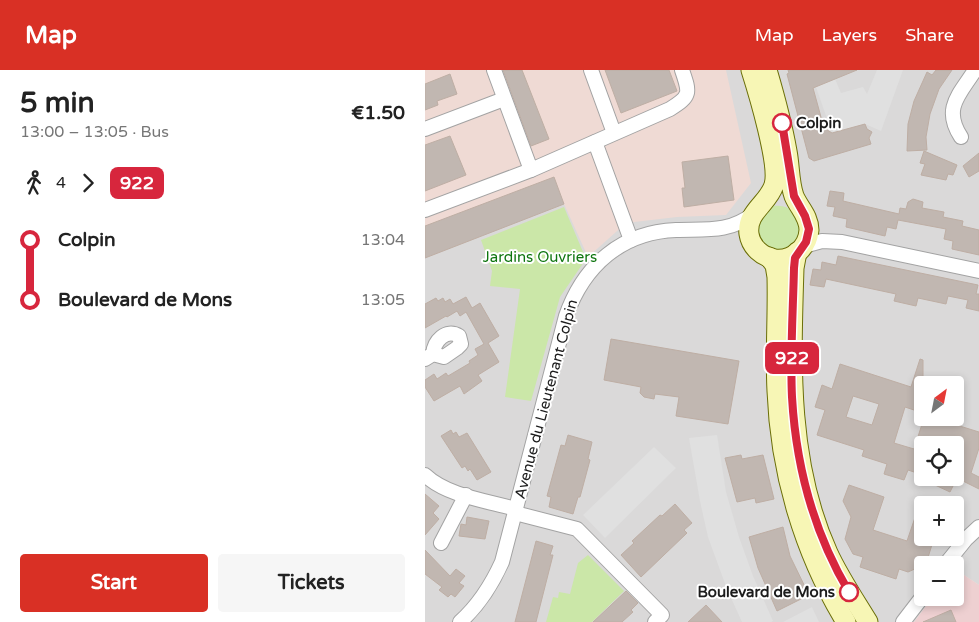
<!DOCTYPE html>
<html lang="en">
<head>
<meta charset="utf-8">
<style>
	:root { --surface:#fff; --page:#f6f6f6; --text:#222; --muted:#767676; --accent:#d93025 }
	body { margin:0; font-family:"Varela Round",sans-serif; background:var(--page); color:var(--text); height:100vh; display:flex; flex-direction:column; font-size:19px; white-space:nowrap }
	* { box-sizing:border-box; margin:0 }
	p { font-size:16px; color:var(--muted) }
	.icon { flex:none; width:28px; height:28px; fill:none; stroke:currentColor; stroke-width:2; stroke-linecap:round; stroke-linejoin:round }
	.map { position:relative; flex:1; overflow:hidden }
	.drawer { display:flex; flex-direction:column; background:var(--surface); width:425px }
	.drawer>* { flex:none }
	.badge { padding:0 10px; border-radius:8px; font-size:18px; line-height:32px }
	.needle { width:32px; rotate:32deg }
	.fabs { position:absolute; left:489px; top:306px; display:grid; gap:10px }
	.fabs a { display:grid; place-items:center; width:50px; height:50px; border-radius:5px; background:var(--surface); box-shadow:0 2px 8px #0003; font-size:25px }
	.map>.badge { position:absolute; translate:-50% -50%; box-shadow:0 0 0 2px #fff }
	.legs { display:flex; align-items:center; gap:8px; height:55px; padding:0 20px; font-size:16px }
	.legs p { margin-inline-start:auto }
	.head { display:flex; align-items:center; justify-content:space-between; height:85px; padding:0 20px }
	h1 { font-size:28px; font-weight:800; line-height:38px }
	.action { display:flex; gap:10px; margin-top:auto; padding:10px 20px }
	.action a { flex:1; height:58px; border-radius:5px; background:var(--accent); color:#fff; font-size:20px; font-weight:800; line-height:58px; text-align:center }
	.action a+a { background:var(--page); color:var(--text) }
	ul { padding:0 20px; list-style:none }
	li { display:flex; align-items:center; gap:18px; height:60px; font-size:19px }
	li i { display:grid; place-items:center; width:8px; height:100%; margin:0 6px; background:currentColor }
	li i::after { content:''; width:12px; height:12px; margin:-6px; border:4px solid; border-radius:50%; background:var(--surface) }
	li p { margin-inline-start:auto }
	li:first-child i { background:linear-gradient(#0000 50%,currentColor 0) }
	li:last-child i { background:linear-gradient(currentColor 50%,#0000 0) }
	header { display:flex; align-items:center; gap:30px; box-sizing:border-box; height:70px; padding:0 25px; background:var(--accent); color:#fff }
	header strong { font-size:24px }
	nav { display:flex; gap:28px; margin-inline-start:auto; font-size:18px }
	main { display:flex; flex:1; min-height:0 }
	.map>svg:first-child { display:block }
</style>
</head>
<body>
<header>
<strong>Map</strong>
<nav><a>Map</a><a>Layers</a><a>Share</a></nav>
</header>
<main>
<section class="drawer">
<div class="head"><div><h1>5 min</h1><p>13:00 – 13:05 · Bus</p></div><b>€1.50</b></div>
<div class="legs"><svg class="icon" aria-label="walk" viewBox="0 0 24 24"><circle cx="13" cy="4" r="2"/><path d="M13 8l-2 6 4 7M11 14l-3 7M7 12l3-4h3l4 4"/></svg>4<svg class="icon" aria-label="forward" viewBox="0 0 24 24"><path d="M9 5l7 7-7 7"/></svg><b class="badge" style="background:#d7263d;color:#fff">922</b></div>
<ul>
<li><i style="color:#d7263d"></i><b>Colpin</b><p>13:04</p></li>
<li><i style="color:#d7263d"></i><b>Boulevard de Mons</b><p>13:05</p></li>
</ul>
<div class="action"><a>Start</a><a>Tickets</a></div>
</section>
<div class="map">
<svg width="554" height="552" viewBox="0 0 554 552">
	<rect width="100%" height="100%" fill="#ede8e1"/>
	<path fill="#dad9d9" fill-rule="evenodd" d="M0,0H554V515L530,499V495H498V528H507L489,552H0ZM498,315H530V348H498ZM498,375H530V408H498ZM498,435H530V468H498Z"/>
	<path fill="#eed0d1" d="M530,499L554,515V552H489L507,528H530Z"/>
	<path fill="#efdad4" d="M0,0H301L326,113L301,145L252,147L201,153L163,187L139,134L0,188Z"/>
	<g fill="#cbe7a8">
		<path d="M349,136C365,134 369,143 377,156L372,174L355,182L340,178L331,162L330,158L345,137Z"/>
		<path d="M139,137L161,189L135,227L106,331L80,327L95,219L65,216L67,201L56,170Z"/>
		<path d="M163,485L199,521L167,552H121L128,527L133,528L134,522L145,524L153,493Z"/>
	</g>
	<g fill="#e0e0e0">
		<path d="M452,0H478L456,61L440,54L407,63L391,17L410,9L416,23L438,17L442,24Z"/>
		<path d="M292,365L301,422L314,467L328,506L348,551L346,552H317L302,519L283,467L275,431L264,368Z"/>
		<path d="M229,377L251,398L180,468L158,445Z"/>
		<path d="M387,537L394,552H358Z"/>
	</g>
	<g fill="#c1b7b1" stroke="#beaea4" fill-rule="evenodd">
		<path d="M78,0H97L124,69L106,76Z"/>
		<path d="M180,0H244L252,21L196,43Z"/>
		<path d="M363,0H432L388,18L399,58L407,63L440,54L442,59L447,62L444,68L446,74L389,91L384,88L362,4L364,3Z"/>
		<path d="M511,0H527L514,19L505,44L501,67L502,80L482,81L483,54L489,31L502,2L507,5Z"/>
		<path d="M25,4L32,24L12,31L13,35L0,40V14Z"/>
		<path d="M25,66L41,105L0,121V75Z"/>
		<path d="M499,81L532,95L528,105L523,104L521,110L496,105L500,94L495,93Z"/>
		<path d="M554,83V101L544,107L538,96Z"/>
		<path d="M303,86L309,130L259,137L257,118H260L257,92Z"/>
		<path d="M129,107L139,134L0,188V156Z"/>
		<path d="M405,121L419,123L418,131L474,144L475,138L481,139L483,132L488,129L498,132L497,138L519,142L518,147L538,151L537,156L554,160V185L527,179L528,171L519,169L521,159L473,150L471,159L462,157L460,166L421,157L422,149L408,146L410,137L402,136Z"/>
		<path d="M413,186L553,215L551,224H554V241L541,238L543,230L523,226L521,234L493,228L491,236L469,231L471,224L401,209L399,217L385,215L388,199L396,200L397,192L411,195Z"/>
		<path d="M41,227L47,238L55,233L74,266L63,273L74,292L53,305L57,311L39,324L35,316L9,331L0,317V310L9,304L12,309L21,303L23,306L45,293L44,291L53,285L50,279L59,274L41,242L35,246L32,241L22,247L21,246L0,258V234L11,228L13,231L18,228L20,232L25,229L28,234Z"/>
		<path d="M186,269L314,291L303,354L251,346L254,327L230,324L229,329L219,327L215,323L216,317L179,310Z"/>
		<path d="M495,289L498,290V343L480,337L469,373L489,379L499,348H527L525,353L554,362V378L546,403L554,407V419L532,408L525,422L510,415L513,408H531L530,375H498V405L483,400L479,410L459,404L462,394L437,386L439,380L392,365L400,340L390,337L397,315L407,319L415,294L486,317ZM428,326L454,334L447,355L421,347Z"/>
		<path d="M26,360L28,364L31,362L34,367L42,363L66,402L52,410L45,399L43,401L40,396L37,398L16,366Z"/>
		<path d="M143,365L167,372L163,389L165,390L155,427H153L148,444L124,437L126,427L122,426L136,375L140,376Z"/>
		<path d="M316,385L317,389L338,385L349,429L331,433L330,428L312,432L300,388Z"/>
		<path d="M424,415L459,427L448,460L482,471L496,430H498V468H509L501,494L483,502L474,499L471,509L435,497L438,487L428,484L420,469L426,447L418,431Z"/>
		<path d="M0,424L14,436L8,443L14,449L0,465Z"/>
		<path d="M250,434L267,453L259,460L262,463L216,507L196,485L209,473L207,471L235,445L237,446Z"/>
		<path d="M42,447L64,451L60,469L34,466L36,454L41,455Z"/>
		<path d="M358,457L365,486L384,525L352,541L333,498L324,467Z"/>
		<path d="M111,471L128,476L125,485H128L111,552H90Z"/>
		<path d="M0,480L25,506L31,499L40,506L34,513L39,516L30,527L26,524L23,527L14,520L17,517L0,504Z"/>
		<path d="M201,521L213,533L206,540L208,542L197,552H168Z"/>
		<path d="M281,535L297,552H263Z"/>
		<path d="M526,540L531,552H498Z"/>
	</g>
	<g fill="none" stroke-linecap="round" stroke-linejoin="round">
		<g stroke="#a3a3a3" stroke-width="16">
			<g id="street">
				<path d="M69,0L106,100L245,39C266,26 265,23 257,0"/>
				<path d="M166,0L189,63"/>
				<path d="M0,59L79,29"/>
				<path d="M536,67C517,38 535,24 550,0"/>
				<path d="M170,72L206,170"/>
				<path d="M0,140L106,100"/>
				<path d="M379,176L397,171L417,172L554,201"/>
				<path d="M0,289L8,284L19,287L32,278L36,274L34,266C21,258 9,271 8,284"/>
				<path d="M0,405C22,426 63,431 91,439"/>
				<path d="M90,443L152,459L237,545L230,552"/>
				<path d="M16,473L41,425"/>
				<path d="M520,495L541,469L554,457"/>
				<path d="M35,552C54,535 67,514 77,492L141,246C159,195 197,162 251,160C281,159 304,163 328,144"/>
				<path d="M478,552L498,526"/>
			</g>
		</g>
		<g stroke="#6a6e07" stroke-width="21">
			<g id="secondary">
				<path d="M326,0C333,22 355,95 349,115C343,134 321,142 324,164C326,177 337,187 350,189C367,191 383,178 384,160C384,146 374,138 369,126C364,112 365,96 362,81C357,53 350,27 342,0"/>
				<path d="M372,182L369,198C366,294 362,393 403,483C414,507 429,529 443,552"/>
				<path d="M344,187L350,195L352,207C353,245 350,283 352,321C355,402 379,483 421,552"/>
			</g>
		</g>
		<use href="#street" stroke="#fff" stroke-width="14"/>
		<use href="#secondary" stroke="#f7f6b5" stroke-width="19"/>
	</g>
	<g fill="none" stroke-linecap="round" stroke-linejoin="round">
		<g stroke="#fff" stroke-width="11">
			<path id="line-1" d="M357,53L369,126L380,146L384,159L381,172L370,188L369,198C368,241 365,284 367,327C371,396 389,463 424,522"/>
		</g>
		<use href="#line-1" stroke="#d7263d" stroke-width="8"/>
	</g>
	<g fill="#fff" stroke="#d7263d" stroke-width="2.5">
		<circle cx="357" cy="53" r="9"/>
		<circle cx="424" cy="522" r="9"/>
	</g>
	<g text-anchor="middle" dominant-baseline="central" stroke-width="4" stroke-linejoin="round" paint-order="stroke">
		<g font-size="15" font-weight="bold" fill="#1c1c1c" stroke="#fff" text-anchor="start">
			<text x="371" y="53">Colpin</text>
			<text x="410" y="522" text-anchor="end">Boulevard de Mons</text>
		</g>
		<g font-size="15" fill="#0e750f" stroke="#fff">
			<text x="115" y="187">Jardins Ouvriers</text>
		</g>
		<g font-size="15" fill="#1c1c1c" stroke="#fff">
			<text transform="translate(121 329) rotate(-75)">Avenue du Lieutenant Colpin</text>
		</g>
	</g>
</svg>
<div class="fabs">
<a><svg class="needle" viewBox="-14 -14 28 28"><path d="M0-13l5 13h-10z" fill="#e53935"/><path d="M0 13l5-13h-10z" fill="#767676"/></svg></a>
<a><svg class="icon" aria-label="locate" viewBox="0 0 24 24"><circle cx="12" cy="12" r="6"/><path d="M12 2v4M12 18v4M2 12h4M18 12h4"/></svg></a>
<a>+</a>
<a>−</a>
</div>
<b class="badge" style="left:367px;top:288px;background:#d7263d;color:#fff">922</b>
</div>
</main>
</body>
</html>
